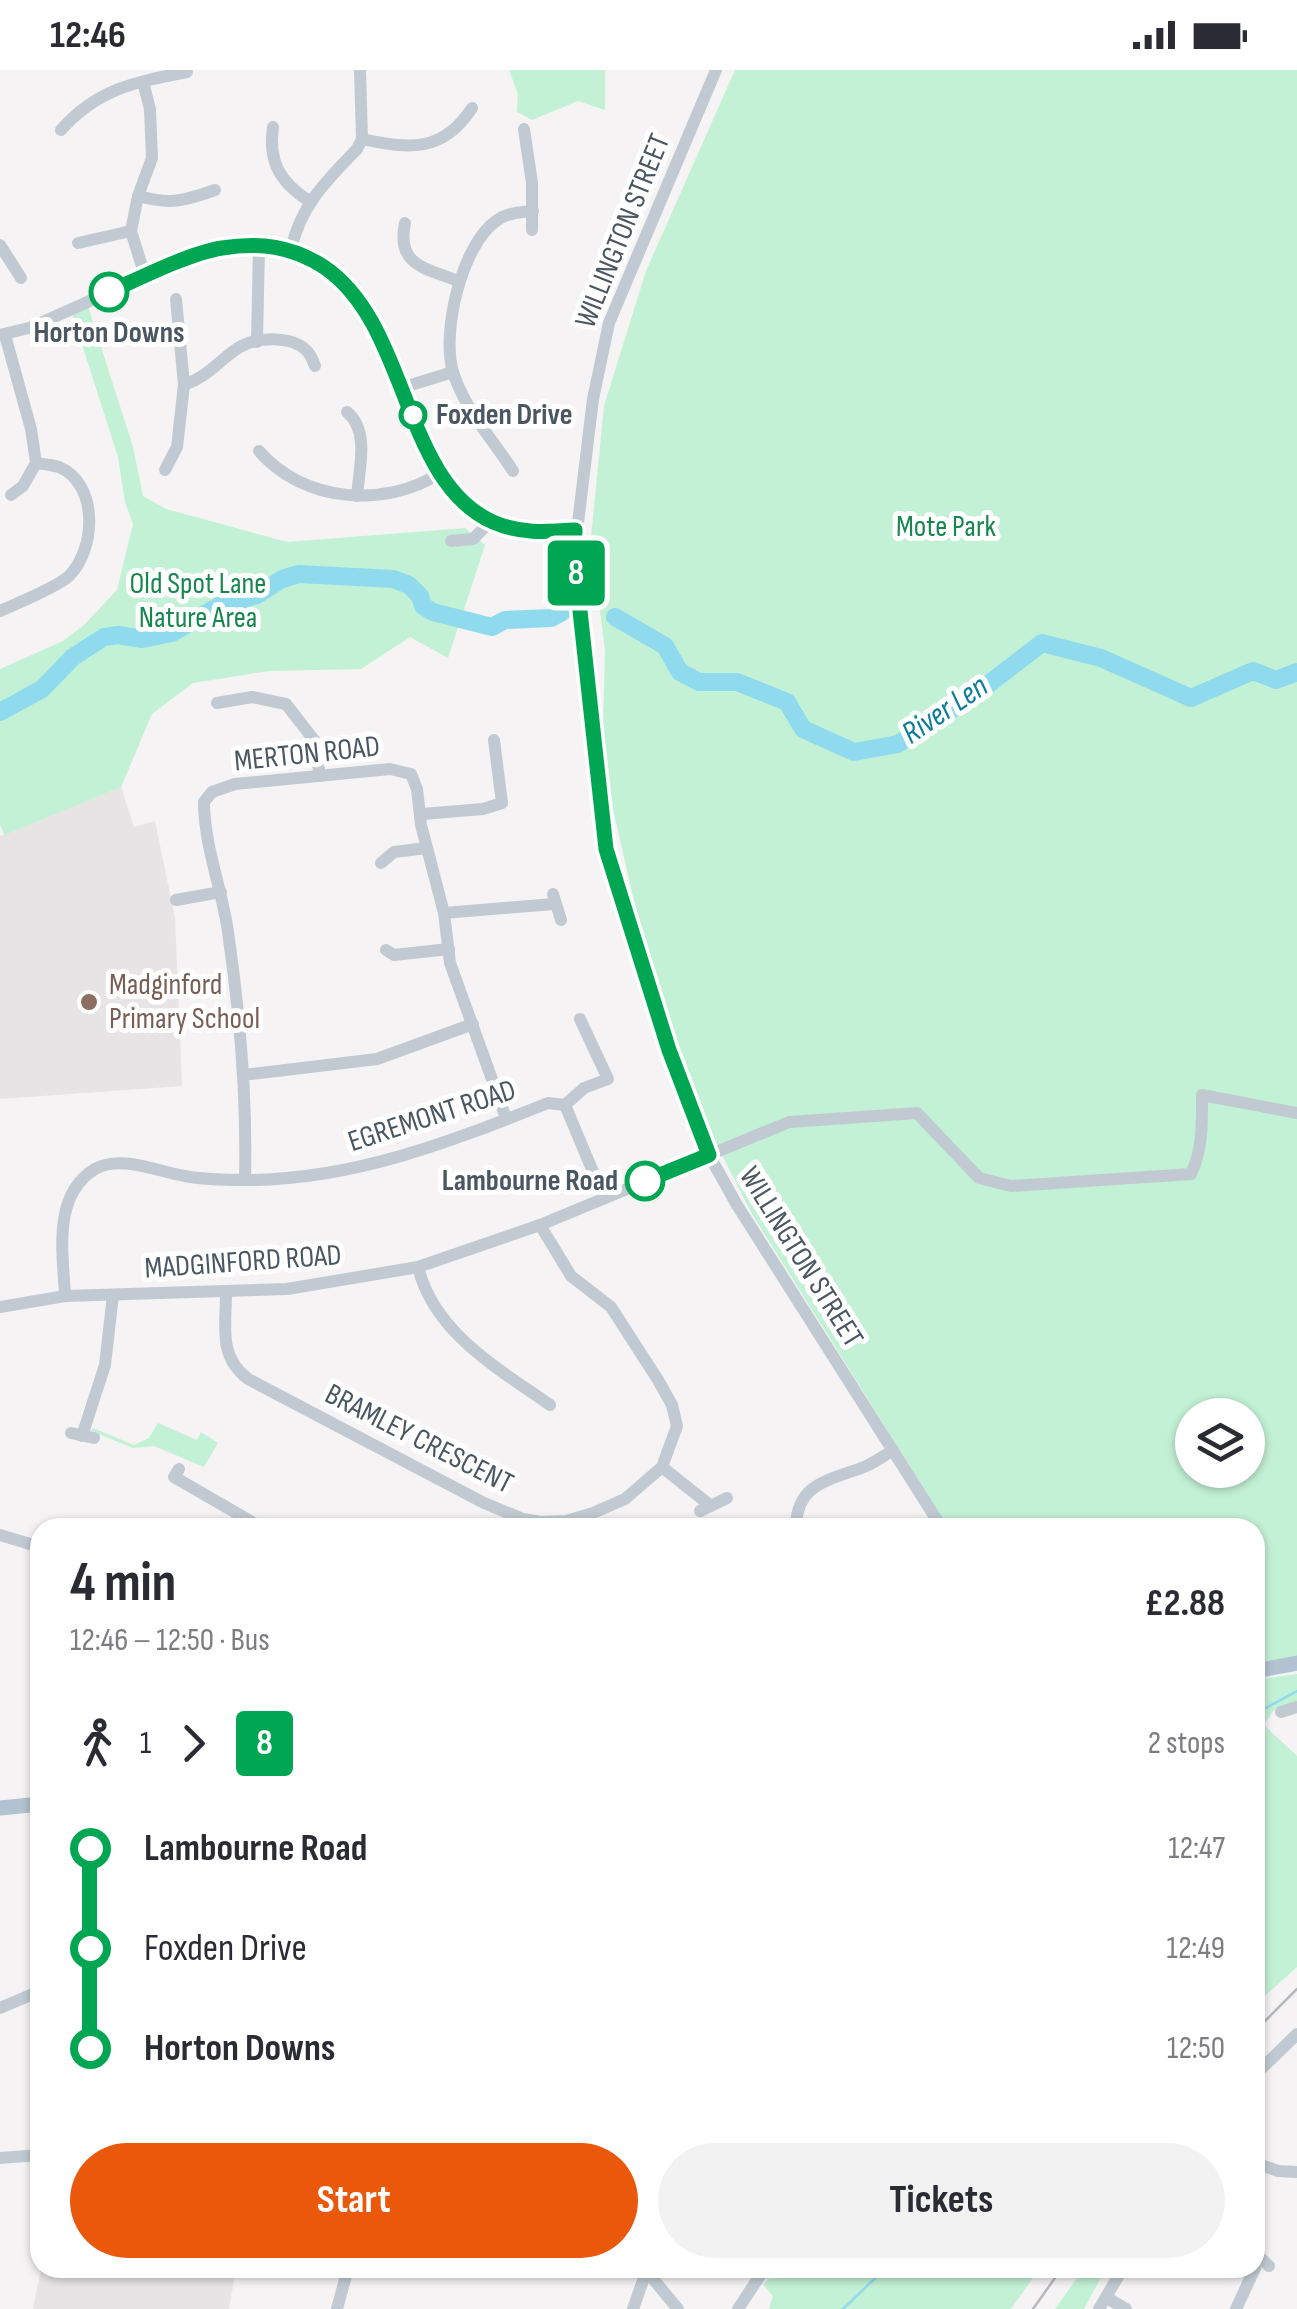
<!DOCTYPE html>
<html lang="en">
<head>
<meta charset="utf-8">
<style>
	:root { --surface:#fff; --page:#f2f2f3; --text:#2b2b33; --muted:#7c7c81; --accent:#ea580c }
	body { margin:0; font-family:"Sofia Sans Condensed",sans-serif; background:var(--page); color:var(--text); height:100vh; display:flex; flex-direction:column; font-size:38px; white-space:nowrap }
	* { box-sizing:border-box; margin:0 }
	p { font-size:32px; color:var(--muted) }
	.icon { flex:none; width:55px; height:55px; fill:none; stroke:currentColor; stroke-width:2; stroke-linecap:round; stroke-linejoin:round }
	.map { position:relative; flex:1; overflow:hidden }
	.panel { position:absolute; left:30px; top:1448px; width:1235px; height:760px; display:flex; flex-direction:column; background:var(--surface); border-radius:30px; box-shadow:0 2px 8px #0004 }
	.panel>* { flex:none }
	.badge { padding:0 20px; border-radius:8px; font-size:35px; line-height:65px }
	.fabs { position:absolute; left:1175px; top:1328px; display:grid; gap:20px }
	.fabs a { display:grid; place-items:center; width:90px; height:90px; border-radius:50%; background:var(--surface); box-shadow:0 2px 8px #0004; font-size:50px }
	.map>.badge { position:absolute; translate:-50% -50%; box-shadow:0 0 0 5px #fff }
	.legs { display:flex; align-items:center; gap:15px; height:110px; padding:0 40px; font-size:32px }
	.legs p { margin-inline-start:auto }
	.headline { display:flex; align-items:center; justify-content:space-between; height:170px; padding:0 40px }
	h1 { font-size:55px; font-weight:700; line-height:75px }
	.button { display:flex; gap:20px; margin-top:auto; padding:20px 40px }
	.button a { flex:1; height:115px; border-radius:60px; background:var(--accent); color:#fff; font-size:40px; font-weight:700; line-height:115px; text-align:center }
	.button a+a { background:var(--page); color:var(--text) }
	ul { padding:0 40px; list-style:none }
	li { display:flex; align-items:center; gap:35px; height:100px; font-size:38px }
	li i { display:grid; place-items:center; width:15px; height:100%; margin:0 12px; background:currentColor }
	li i::after { content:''; width:25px; height:25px; margin:-12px; border:8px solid; border-radius:50%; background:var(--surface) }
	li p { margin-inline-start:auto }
	li:first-child i { background:linear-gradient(#0000 50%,currentColor 0) }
	li:last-child i { background:linear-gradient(currentColor 50%,#0000 0) }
	.status { display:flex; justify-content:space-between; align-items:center; height:70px; padding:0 50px; background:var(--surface); direction:ltr }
	.status svg { height:28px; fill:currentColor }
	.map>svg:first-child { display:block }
</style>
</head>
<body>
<div class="status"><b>12:46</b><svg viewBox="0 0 49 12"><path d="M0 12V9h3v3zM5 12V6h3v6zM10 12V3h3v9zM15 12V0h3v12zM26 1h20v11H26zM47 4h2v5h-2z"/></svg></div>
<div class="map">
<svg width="1297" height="2239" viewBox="0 0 1297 2239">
	<rect width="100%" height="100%" fill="#f5f3f3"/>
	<g fill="#e6e4e5">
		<path d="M121,717L134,757L155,751L175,848L182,1016L0,1029V766Z"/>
		<path d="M41,2198L102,2200L236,2198L229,2239H33Z"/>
	</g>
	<g fill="#c3f1d5" fill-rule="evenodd">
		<path d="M509,0H605V40L578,31L532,50L517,42L518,24Z"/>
		<path d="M735,0H1297V1586L1255,1596V1458L948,1457L752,1144L709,1060L671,966L645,879L613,739L603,659L605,581L591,468L604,336L646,201ZM1192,1345H1248V1400H1192Z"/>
		<path d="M87,233L133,377L143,426L166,439L287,472L465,458L485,475L448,588L410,567L361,599L269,601L193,613L152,644L121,717L4,765L0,754V599L63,571L84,555L117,520L133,454L125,432L118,387L71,240Z"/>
		<path d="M158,1353L197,1370L201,1362L218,1373L204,1397L154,1376L133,1378L91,1361L93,1358L134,1375L149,1368Z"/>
		<path d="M1297,1604V1632L1273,1641L1264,1655L1297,1686V1897L1255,1935V1659L1264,1655L1255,1646V1610Z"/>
		<path d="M781,2198H1040L1011,2239H769L773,2226L763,2214Z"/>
		<path d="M1084,2198H1106L1084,2239H1055Z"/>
	</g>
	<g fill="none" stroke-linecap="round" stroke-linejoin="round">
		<g stroke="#90daee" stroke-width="2.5">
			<path d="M1255,1644L1297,1621"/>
			<path d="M843,2239L886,2198"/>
		</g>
		<g stroke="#90daee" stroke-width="18">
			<path d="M615,547L665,576L680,602L699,612H737L787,632L803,659L854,682L898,674L973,626L1042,573L1101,588L1191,628L1253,601L1276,610L1297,602"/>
			<path d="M0,642L42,619L73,587L104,567L118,565L142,569L172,563L219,536L257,525L282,509L299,504L393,509L409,515L420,526L423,536L433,542L492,557L505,550L551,548L562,542"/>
		</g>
		<g stroke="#c1cad2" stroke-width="12">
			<path d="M716,0L609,253L593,329L574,486L606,779L687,1032L709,1085L737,1135L942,1458"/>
			<path d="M143,12L150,39L152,88L138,126L131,161L145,206"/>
			<path d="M273,57C268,92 280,112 309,131"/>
			<path d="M524,59L532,113V160"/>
			<path d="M61,60C97,19 135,12 187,2"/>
			<path d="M362,69C409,79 443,83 472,38"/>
			<path d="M138,126C171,135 183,131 215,120"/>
			<path d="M405,153C396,196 426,198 458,211"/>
			<path d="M78,173L131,161"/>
			<path d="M0,175L21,208"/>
			<path d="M291,180C300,136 327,110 357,79L362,69L360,0"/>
			<path d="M0,265L29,258C75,238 121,216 168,197C184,191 201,182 218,178C244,172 275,173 300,184C416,232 390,407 493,452C521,464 546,462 575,460"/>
			<path d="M5,265L31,359L36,393L23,416L11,425"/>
			<path d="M257,272L259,175"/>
			<path d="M184,315C209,306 217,292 238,278C255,267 292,265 307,281C311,285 313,291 315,296"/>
			<path d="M401,318L453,302"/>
			<path d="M347,342C370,361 359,399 357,426"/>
			<path d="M259,381C303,432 385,439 440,403"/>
			<path d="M165,400L177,377L184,315L176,229"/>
			<path d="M513,401C493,370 464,338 453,302C441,262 462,175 496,151C507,143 520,142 533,141"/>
			<path d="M451,471L473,469L491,451"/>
			<path d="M0,541C14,535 60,515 69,506C96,479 99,414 59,397C52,395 43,394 36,393"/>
			<path d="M217,633L252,627L286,634L314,670L320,706"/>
			<path d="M422,744L483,739L502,733L494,670"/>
			<path d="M381,793L394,782L427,778"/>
			<path d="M553,824L561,850"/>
			<path d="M176,830L221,822"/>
			<path d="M444,843L554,834"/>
			<path d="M386,880L394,885L449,879"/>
			<path d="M243,1005L377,989L473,954"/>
			<path d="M565,1035L584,1018L608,1009L580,949"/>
			<path d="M565,1035L604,1128"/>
			<path d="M245,1110C247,1028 240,944 228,862C222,819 204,775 204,732L212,722L235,714L390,699L411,704L417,719L421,755L444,843L450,893L506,1048"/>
			<path d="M418,1197C434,1263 499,1299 550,1335"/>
			<path d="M226,1222C226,1257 218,1286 248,1309L484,1433L523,1449L541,1452L566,1451L593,1443L625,1429L662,1397L677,1356L672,1335L658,1310L611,1237L571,1206L540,1155"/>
			<path d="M65,1226C63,1183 52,1125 95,1099C121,1084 158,1102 185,1106C205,1110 226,1110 246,1110C353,1110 450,1072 548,1033L565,1035"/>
			<path d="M0,1237L65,1226L287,1219L418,1197L540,1155L789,1052L917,1043L979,1108L1011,1116L1191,1104C1203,1078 1202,1054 1202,1025L1297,1043"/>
			<path d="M71,1363L94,1368"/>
			<path d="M82,1366L105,1295L113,1225"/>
			<path d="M662,1397L711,1436"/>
			<path d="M179,1399L174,1407L252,1452L251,1458"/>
			<path d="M700,1441L727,1428"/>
			<path d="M796,1458C796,1413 830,1410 864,1397C874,1393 884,1386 893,1380"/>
			<path d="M0,1465L40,1477"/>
			<path d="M1281,1642L1297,1637"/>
			<path d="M0,1938L40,1921"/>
			<path d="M1255,2005L1297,1964"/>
			<path d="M0,2088L40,2085"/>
			<path d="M1255,2093L1278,2101L1297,2102"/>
			<path d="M1255,2183L1269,2196"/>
			<path d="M644,2198L678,2239"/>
			<path d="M1107,2228L1126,2239"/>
			<path d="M337,2239L348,2198"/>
			<path d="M633,2239L646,2202"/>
			<path d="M738,2239L765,2198"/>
			<path d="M1099,2239L1123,2198"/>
			<path d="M1236,2239L1255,2198"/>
		</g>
		<g stroke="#b3c2d1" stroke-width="15">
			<path d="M1255,1601L1297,1593"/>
			<path d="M0,1738L40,1734"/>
		</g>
		<g stroke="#b5b8bd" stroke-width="2.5">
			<path d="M1255,1961L1297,1919"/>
			<path d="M1033,2239L1062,2198"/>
		</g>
	</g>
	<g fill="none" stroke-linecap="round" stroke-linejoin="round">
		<g stroke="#fff" stroke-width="22">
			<path id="line-1" d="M109,222C140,208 190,183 222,178C260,172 292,176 324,197C410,255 401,411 493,452C520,464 546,462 575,460L574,486L606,779L669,980L709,1085L645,1111"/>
		</g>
		<use href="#line-1" stroke="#00a651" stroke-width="15"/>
	</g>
	<g fill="#fff" stroke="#00a651" stroke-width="5">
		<circle cx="109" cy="222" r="18"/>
		<circle cx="413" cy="345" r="12"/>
		<circle cx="645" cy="1111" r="18"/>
	</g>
	<circle fill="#8d6e63" stroke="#fff" stroke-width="4" cx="89" cy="932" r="10"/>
	<g text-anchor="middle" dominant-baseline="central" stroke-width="10" stroke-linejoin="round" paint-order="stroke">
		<g font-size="30" fill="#4a5661" stroke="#fff">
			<text transform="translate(623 161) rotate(-68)">WILLINGTON STREET</text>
			<text transform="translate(307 684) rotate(-6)">MERTON ROAD</text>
			<text transform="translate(432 1046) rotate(-18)">EGREMONT ROAD</text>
			<text transform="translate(801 1187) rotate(58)">WILLINGTON STREET</text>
			<text transform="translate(243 1192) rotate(-4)">MADGINFORD ROAD</text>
			<text transform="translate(419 1369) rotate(27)">BRAMLEY CRESCENT</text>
		</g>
		<g font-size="30" font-weight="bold" fill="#4a5661" stroke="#fff">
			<text x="109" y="263">Horton Downs</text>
			<text x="436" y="345" text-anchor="start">Foxden Drive</text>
			<text x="618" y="1111" text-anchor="end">Lambourne Road</text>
		</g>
		<g font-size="30" fill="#17864f" stroke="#fff">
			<text x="946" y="457">Mote Park</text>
			<text x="198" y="514">Old Spot Lane<tspan x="198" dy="34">Nature Area</tspan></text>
		</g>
		<g font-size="30" fill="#785e54" stroke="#fff" text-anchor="start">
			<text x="109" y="915">Madginford<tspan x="109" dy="34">Primary School</tspan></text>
		</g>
		<g font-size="32" font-style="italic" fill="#0c7c9b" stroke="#fff">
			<text transform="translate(945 640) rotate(-34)">River Len</text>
		</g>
	</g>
</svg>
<div class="fabs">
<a><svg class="icon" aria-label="layers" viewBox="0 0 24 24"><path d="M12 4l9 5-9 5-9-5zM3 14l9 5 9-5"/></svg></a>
</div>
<b class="badge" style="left:576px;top:503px;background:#00a651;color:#fff">8</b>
<section class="panel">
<div class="headline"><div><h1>4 min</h1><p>12:46 – 12:50 · Bus</p></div><b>£2.88</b></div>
<div class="legs"><svg class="icon" aria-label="walk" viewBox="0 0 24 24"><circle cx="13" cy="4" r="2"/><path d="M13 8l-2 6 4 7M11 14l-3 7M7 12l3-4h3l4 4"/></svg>1<svg class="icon" aria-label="forward" viewBox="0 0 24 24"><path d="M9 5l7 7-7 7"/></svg><b class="badge" style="background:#00a651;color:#fff">8</b><p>2 stops</p></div>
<ul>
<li><i style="color:#00a651"></i><b>Lambourne Road</b><p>12:47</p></li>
<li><i style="color:#00a651"></i><span>Foxden Drive</span><p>12:49</p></li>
<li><i style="color:#00a651"></i><b>Horton Downs</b><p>12:50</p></li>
</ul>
<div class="button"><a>Start</a><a>Tickets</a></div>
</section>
</div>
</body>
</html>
